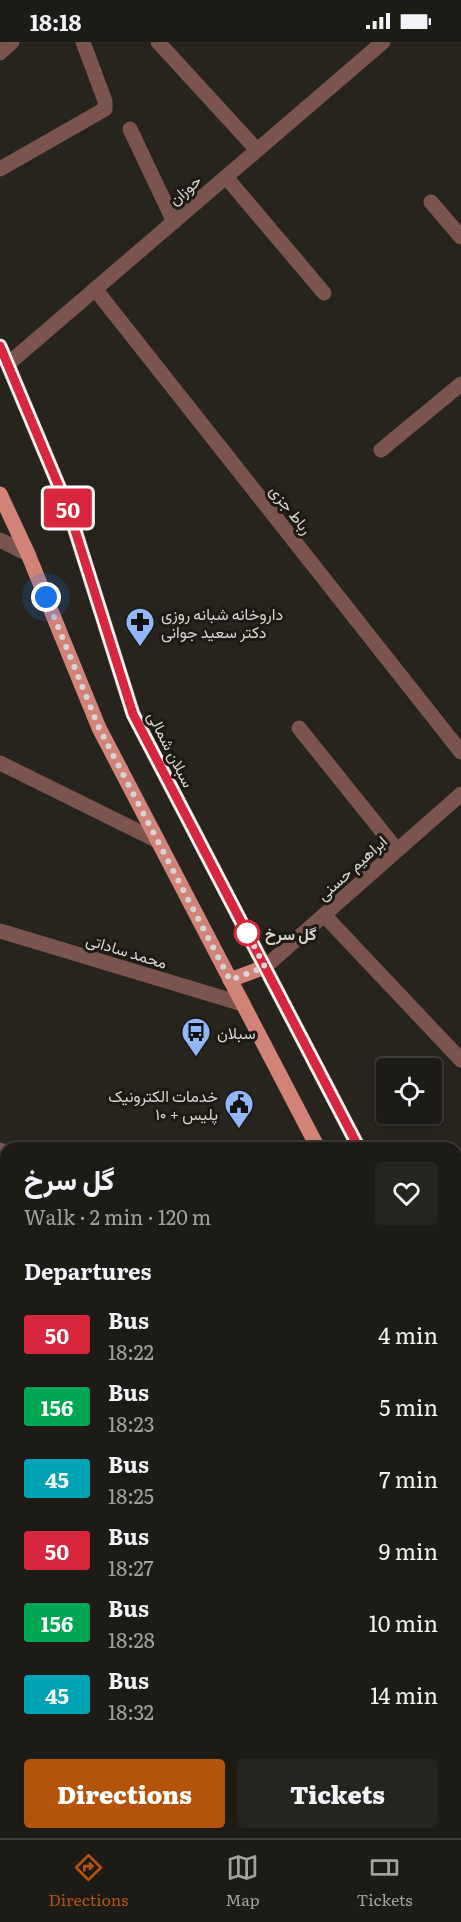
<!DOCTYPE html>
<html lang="en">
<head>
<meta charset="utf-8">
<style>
	:root { --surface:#1c1b16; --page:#25241f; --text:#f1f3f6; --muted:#a0a1a1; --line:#3a3935; --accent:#b45309 }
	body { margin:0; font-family:Literata,Vazirmatn,serif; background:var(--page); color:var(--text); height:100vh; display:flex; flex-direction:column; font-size:22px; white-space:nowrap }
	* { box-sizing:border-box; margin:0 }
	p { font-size:20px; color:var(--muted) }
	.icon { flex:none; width:33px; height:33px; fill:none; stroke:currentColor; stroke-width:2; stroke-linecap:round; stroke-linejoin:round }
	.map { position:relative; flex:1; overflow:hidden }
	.side { position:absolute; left:0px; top:1100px; width:462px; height:698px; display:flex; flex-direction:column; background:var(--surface); border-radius:18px 18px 0 0; box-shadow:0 2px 4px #0004,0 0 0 2px var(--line) }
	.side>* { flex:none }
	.badge { padding:0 12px; border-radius:4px; font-size:21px; line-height:39px }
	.fabs { position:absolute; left:376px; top:1016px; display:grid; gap:12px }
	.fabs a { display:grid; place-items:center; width:66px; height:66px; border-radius:6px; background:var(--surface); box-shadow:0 2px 4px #0004,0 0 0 2px var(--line); font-size:30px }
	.you { position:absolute; width:30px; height:30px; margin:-15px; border:4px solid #fff; border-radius:50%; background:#1a73e8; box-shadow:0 0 0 9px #1a73e833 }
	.map>.badge { position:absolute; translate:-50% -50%; box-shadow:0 0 0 3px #fff }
	h2 { padding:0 24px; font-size:22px; line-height:54px }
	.round { display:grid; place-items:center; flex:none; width:63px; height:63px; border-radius:6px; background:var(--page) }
	.head { display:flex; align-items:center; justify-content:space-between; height:102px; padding:0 24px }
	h1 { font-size:28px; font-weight:800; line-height:45px }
	.action { display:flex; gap:12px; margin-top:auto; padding:12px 24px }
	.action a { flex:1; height:69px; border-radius:6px; background:var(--accent); color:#fff; font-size:24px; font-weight:800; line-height:69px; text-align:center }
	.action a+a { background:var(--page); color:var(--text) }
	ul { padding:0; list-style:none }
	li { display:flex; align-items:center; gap:18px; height:72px; padding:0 24px }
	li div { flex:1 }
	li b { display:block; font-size:22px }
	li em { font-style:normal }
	li .badge { min-width:66px; font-weight:700; text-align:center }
	.status { display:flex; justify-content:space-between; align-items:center; height:42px; padding:0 30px; background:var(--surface); direction:ltr }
	.status svg { height:16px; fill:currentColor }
	.tab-bar { display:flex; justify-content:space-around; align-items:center; height:84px; border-top:2px solid var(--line); background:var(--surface); font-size:16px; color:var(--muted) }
	.tab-bar a { display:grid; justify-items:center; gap:3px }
	.tab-bar .on { color:var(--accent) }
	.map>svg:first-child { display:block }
</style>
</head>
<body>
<div class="status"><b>18:18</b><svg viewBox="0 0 49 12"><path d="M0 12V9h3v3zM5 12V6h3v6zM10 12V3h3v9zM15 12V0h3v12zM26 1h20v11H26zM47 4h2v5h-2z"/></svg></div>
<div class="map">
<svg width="461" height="1796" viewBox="0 0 461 1796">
	<rect width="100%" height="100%" fill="#26241d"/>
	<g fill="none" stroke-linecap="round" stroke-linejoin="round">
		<g stroke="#7b544e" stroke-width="15">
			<path d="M158,0L257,108"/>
			<path d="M0,11L12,0"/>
			<path d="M130,87L174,180"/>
			<path d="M0,127L105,67V59L83,0"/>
			<path d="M226,135L324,251"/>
			<path d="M431,160L461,195"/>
			<path d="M95,247L461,710"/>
			<path d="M8,322L383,0"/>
			<path d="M381,408L461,342"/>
			<path d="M0,498L28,512"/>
			<path d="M299,686L397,808"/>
			<path d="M0,721L158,799"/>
			<path d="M324,873L461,1018"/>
			<path d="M0,889L243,962"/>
			<path d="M265,925L461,752"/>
			<path d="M0,1108L6,1110"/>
			<path d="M0,1324L6,1326"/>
			<path d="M456,1454L461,1456"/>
			<path d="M0,1514L6,1495"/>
			<path d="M0,1556L6,1558"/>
			<path d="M456,1678L461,1679"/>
			<path d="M456,1738L461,1725"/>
			<path d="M0,1775L6,1777"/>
			<path d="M55,1791L72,1796"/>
			<path d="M126,1796L127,1791"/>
		</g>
		<g stroke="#d28378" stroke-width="15">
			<path d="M0,304L68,466L133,672L359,1106"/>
			<path d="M0,452L28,512L99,686L318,1106"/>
			<path d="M230,938L265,925"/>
			<path d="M456,1293L461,1302"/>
			<path d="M456,1371L461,1380"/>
		</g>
	</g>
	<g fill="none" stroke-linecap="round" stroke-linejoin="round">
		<g stroke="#fff" stroke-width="14">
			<path id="line" d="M0,304L68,466L133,672L359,1106"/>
		</g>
		<use href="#line" stroke="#d7263d" stroke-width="9"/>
		<path stroke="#d6d4d0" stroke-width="6" stroke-dasharray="0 10.8" d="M46,555L99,686L230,938L265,925L243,883L247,891"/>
	</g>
	<defs>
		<g id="pharmacy-pin" transform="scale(1.5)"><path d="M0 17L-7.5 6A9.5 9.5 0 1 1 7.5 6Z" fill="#92b7fd" stroke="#1d1a14"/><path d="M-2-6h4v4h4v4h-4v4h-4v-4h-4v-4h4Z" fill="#111"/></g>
		<g id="bus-pin" transform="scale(1.5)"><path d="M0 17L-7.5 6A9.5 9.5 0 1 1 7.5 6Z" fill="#92b7fd" stroke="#1d1a14"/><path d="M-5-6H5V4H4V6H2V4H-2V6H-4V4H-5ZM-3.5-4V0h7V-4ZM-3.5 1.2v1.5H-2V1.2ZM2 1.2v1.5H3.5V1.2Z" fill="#111"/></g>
		<g id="civic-pin" transform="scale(1.5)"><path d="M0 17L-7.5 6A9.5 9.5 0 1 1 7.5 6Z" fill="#92b7fd" stroke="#1d1a14"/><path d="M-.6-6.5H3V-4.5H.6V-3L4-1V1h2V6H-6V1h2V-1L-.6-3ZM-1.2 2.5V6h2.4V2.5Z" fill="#111"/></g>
	</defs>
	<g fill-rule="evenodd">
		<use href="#pharmacy-pin" x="140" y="580"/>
		<use href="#bus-pin" x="196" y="990"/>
		<use href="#civic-pin" x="239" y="1062"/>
	</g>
	<circle fill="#fff" stroke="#d7263d" stroke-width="3" cx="247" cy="891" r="12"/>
	<g text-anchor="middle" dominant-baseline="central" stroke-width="6" stroke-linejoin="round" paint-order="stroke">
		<g font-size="16" fill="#d6d4d0" stroke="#1d1a14">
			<text transform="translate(184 147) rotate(-41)">حوزان</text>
			<text transform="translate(292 467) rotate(52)">رباط جزی</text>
			<text transform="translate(172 707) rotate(63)">سبلان شمالی</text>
			<text transform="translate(351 825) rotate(-42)">ابراهیم حسنی</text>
			<text transform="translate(127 908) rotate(17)">محمد ساداتی</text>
		</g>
		<g font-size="16" fill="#d6d4d0" stroke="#1d1a14" text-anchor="start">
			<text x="161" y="571">داروخانه شبانه روزی<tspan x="161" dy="18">دکتر سعید جوانی</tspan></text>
			<text x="217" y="990">سبلان</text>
			<text x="218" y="1053" text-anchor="end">خدمات الکترونیک<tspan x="218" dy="18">پلیس + ۱۰</tspan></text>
		</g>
		<g font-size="16" font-weight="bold" fill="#d6d4d0" stroke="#1d1a14" text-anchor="start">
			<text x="265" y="891">گل سرخ</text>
		</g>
	</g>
</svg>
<div class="fabs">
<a><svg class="icon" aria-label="locate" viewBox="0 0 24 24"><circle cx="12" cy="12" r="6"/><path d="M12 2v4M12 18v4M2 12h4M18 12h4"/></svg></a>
</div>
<div class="you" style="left:46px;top:555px"></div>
<b class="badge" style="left:68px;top:466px;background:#d7263d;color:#fff">50</b>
<section class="side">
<div class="head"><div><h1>گل سرخ</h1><p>Walk · 2 min · 120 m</p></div><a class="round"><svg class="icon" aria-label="heart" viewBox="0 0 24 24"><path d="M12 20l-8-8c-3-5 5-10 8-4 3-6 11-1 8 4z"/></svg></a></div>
<h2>Departures</h2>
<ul>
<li><span class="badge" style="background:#d7263d;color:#fff">50</span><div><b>Bus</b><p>18:22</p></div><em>4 min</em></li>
<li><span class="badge" style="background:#00a651;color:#fff">156</span><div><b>Bus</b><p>18:23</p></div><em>5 min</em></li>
<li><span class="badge" style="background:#00a3b4;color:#fff">45</span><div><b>Bus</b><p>18:25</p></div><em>7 min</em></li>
<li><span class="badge" style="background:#d7263d;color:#fff">50</span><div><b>Bus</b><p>18:27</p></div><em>9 min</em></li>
<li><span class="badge" style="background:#00a651;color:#fff">156</span><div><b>Bus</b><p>18:28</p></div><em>10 min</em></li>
<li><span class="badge" style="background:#00a3b4;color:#fff">45</span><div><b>Bus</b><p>18:32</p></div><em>14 min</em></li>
</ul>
<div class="action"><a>Directions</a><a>Tickets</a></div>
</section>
</div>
<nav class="tab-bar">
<a class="on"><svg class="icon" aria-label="directions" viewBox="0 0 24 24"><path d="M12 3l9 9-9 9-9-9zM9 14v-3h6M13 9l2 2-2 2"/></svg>Directions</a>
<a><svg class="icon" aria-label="map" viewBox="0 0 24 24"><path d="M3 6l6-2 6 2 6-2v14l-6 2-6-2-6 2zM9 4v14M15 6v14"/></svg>Map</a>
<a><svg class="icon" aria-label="tickets" viewBox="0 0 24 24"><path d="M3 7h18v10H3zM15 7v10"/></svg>Tickets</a>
</nav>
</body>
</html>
